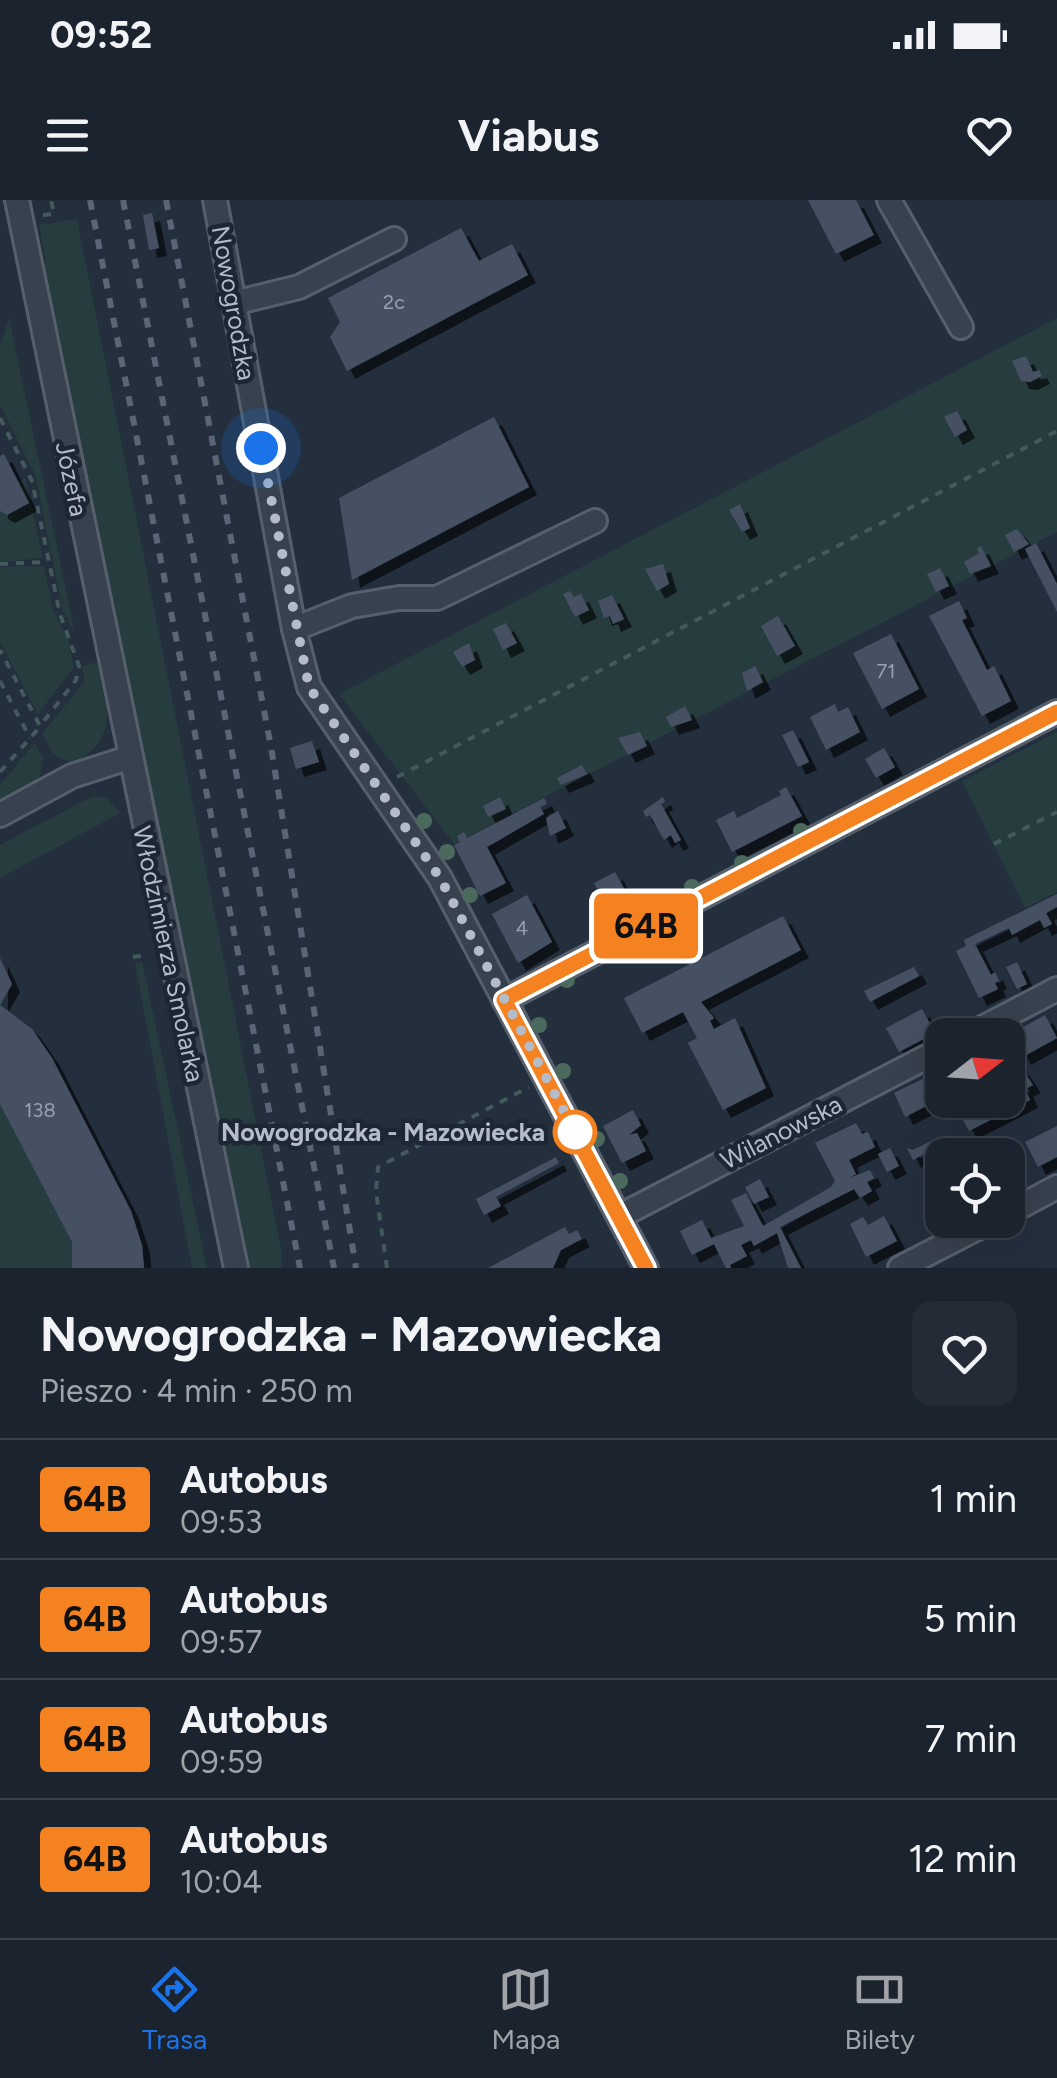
<!DOCTYPE html>
<html lang="pl">
<head>
<meta charset="utf-8">
<style>
	:root { --surface:#1b232e; --page:#242b36; --text:#f1f3f6; --muted:#a0a4aa; --line:#39404a; --accent:#1a73e8 }
	body { margin:0; font-family:Figtree,sans-serif; background:var(--page); color:var(--text); height:100vh; display:flex; flex-direction:column; font-size:38px; white-space:nowrap }
	* { box-sizing:border-box; margin:0 }
	p { font-size:32px; color:var(--muted) }
	.icon { flex:none; width:55px; height:55px; fill:none; stroke:currentColor; stroke-width:2; stroke-linecap:round; stroke-linejoin:round }
	.map { position:relative; height:1068px; overflow:hidden }
	.panel { display:flex; flex-direction:column; background:var(--surface); flex:1 }
	.panel>* { flex:none }
	.badge { padding:0 20px; border-radius:8px; font-size:35px; line-height:65px }
	.needle { width:65px; rotate:73deg }
	.controls { position:absolute; left:925px; top:818px; display:grid; gap:20px }
	.controls a { display:grid; place-items:center; width:100px; height:100px; border-radius:20px; background:var(--surface); box-shadow:0 10px 40px #0002,0 0 0 2px var(--line); font-size:50px }
	.you { position:absolute; width:50px; height:50px; margin:-25px; border:8px solid #fff; border-radius:50%; background:#1a73e8; box-shadow:0 0 0 15px #1a73e833 }
	.map>.badge { position:absolute; translate:-50% -50%; box-shadow:0 0 0 5px #fff }
	.round { display:grid; place-items:center; flex:none; width:105px; height:105px; border-radius:20px; background:var(--page) }
	.head { display:flex; align-items:center; justify-content:space-between; height:170px; padding:0 40px }
	h1 { font-size:48px; font-weight:700; line-height:75px }
	ul { padding:0; list-style:none }
	li { display:flex; align-items:center; gap:30px; height:120px; padding:0 40px; border-top:2px solid var(--line) }
	li div { flex:1 }
	li b { display:block; font-size:38px }
	li em { font-style:normal }
	li .badge { min-width:110px; font-weight:700; text-align:center }
	.status { display:flex; justify-content:space-between; align-items:center; height:70px; padding:0 50px; background:var(--surface); direction:ltr }
	.status svg { height:28px; fill:currentColor }
	header { display:flex; justify-content:space-between; align-items:center; height:130px; padding:0 40px; background:var(--surface); font-size:45px; font-weight:700 }
	.tabs { display:flex; justify-content:space-around; align-items:center; height:140px; border-top:2px solid var(--line); background:var(--surface); font-size:28px; color:var(--muted) }
	.tabs a { display:grid; justify-items:center; gap:5px }
	.tabs .current { color:var(--accent) }
	.map>svg:first-child { display:block }
</style>
</head>
<body>
<div class="status"><b>09:52</b><svg viewBox="0 0 49 12"><path d="M0 12V9h3v3zM5 12V6h3v6zM10 12V3h3v9zM15 12V0h3v12zM26 1h20v11H26zM47 4h2v5h-2z"/></svg></div>
<header><svg class="icon" aria-label="menu" viewBox="0 0 24 24"><path d="M4 6h16M4 12h16M4 18h16"/></svg>Viabus<svg class="icon" aria-label="heart" viewBox="0 0 24 24"><path d="M12 20l-8-8c-3-5 5-10 8-4 3-6 11-1 8 4z"/></svg></header>
<div class="map">
<svg width="1057" height="1068" viewBox="0 0 1057 1068">
	<defs>
		<filter id="shadow"><feDropShadow dx="8" dy="8" stdDeviation="0" flood-color="#0009"/></filter>
	</defs>
	<rect width="100%" height="100%" fill="#242f3e"/>
	<g fill="#263c3f">
		<path d="M77,19L282,1054L281,1068H247L40,64L46,62L39,25Z"/>
		<path d="M9,118L75,433L63,412L35,274L0,205V146Z"/>
		<path d="M1057,118V332L454,644L339,494Z"/>
		<path d="M25,278L43,358L0,362V311L7,315L29,303L18,282Z"/>
		<path d="M44,366L53,411L68,439L74,467L38,514L0,442V367Z"/>
		<path d="M98,462C107,508 121,537 72,564L53,554L42,534L85,481L82,466Z"/>
		<path d="M1057,532V692L1025,708L962,581Z"/>
		<path d="M35,543L43,558L39,581L0,602V585Z"/>
		<path d="M93,596L107,598L120,613L0,678V645Z"/>
		<path d="M0,759L12,784L1,805L32,829L52,858L131,1011L142,1045L144,1068H0Z"/>
		<path d="M142,761L207,1068H192L135,763Z"/>
	</g>
	<g fill="#455162" filter="url(#shadow)">
		<path d="M808,0H856L874,35L836,54Z"/>
		<path d="M152,13L159,48L149,50L143,15Z"/>
		<path d="M461,28L479,61L512,44L528,75L347,171L330,137L340,122L328,98Z"/>
		<path d="M1026,156L1033,172L1039,170L1042,176L1030,182L1021,181L1012,161Z"/>
		<path d="M957,211L967,230L955,237L944,217Z"/>
		<path d="M494,217L529,287L352,380L339,298Z"/>
		<path d="M4,254L29,303L7,315L0,311V256Z"/>
		<path d="M740,304L750,328L742,332L729,310Z"/>
		<path d="M1017,329L1029,344L1014,352L1005,335Z"/>
		<path d="M1036,343L1057,384V412L1025,349Z"/>
		<path d="M981,346L991,366L970,374L964,362L979,353L977,348Z"/>
		<path d="M663,364L669,384L657,391L645,369Z"/>
		<path d="M940,368L949,386L936,392L927,374Z"/>
		<path d="M570,391L574,397L581,394L589,410L575,417L563,394Z"/>
		<path d="M612,395L624,419L613,424L610,416L604,418L598,401Z"/>
		<path d="M959,401L967,418L962,420L987,470L994,466L1011,501L982,516L929,416Z"/>
		<path d="M778,416L795,446L777,456L761,426Z"/>
		<path d="M506,423L517,443L503,450L493,429Z"/>
		<path d="M891,434L919,489L882,509L853,453Z"/>
		<path d="M469,443L475,460L462,467L453,452Z"/>
		<path d="M755,466L763,482L747,491L742,473Z"/>
		<path d="M835,504L838,512L848,507L860,532L826,550L810,517Z"/>
		<path d="M685,506L692,520L671,527L666,517Z"/>
		<path d="M793,530L809,562L798,567L782,535Z"/>
		<path d="M640,532L647,546L628,555L618,538Z"/>
		<path d="M312,541L319,562L296,569L290,548Z"/>
		<path d="M884,548L895,567L876,578L865,559Z"/>
		<path d="M582,565L587,574L561,585L557,578Z"/>
		<path d="M786,587L802,616L732,652L716,620L734,611L737,618L781,595L779,591Z"/>
		<path d="M500,597L506,609L488,617L483,606Z"/>
		<path d="M663,597L665,602L661,604L681,640L675,643L671,635L664,640L650,615L646,617L643,611Z"/>
		<path d="M544,598L547,604L540,607L544,614L487,647L506,683L480,696L454,645L460,642L457,636L464,632L467,638Z"/>
		<path d="M558,611L566,628L550,636L546,618Z"/>
		<path d="M615,672L626,692L630,690L633,696L629,699L632,705L611,715L594,683Z"/>
		<path d="M1057,694V707L1046,713L1052,724L1044,728L1040,720L1012,735L1009,728L975,744L991,775L995,772L999,781L995,783L998,789L979,798L956,751L966,746L964,740Z"/>
		<path d="M527,695L552,742L518,763L492,714Z"/>
		<path d="M783,716L801,750L701,802L714,818L710,821L714,829L735,818L766,888L723,910L688,843L697,838L683,812L642,833L624,798Z"/>
		<path d="M0,758L12,784L0,805L32,829L52,858L131,1011L142,1045L144,1068H72V1042L0,904Z"/>
		<path d="M1017,762L1027,784L1017,789L1006,767Z"/>
		<path d="M914,767L919,776L870,802L864,791Z"/>
		<path d="M922,809L935,833L899,852L886,828Z"/>
		<path d="M1045,815L1057,838L1023,857L1011,834Z"/>
		<path d="M1021,867L1033,885L1025,889L1030,900L969,931L960,914L992,900H1008V892L1022,884L1015,870Z"/>
		<path d="M941,870L942,898L905,917L894,893Z"/>
		<path d="M633,910L641,925L629,935L637,933L646,951L622,963L603,926Z"/>
		<path d="M856,923L862,934L868,932L875,947L849,960L856,974L849,978L870,970L874,978L867,982L872,991L860,998L854,989L780,1027L801,1068H788L777,1033L754,1046L751,1040L741,1045L747,1056L730,1065L731,1068H726L714,1044L692,1055L680,1031L702,1020L711,1038L744,1026L731,1000L746,993L763,1026L831,987L835,981L815,943Z"/>
		<path d="M1057,926V957L1038,967L1025,942Z"/>
		<path d="M939,937L943,945L956,938L965,955H943L939,946L913,960L907,948L913,950Z"/>
		<path d="M890,948L899,966L887,972L878,954Z"/>
		<path d="M556,957L559,963L496,997L501,1006L484,1015L476,999Z"/>
		<path d="M760,979L769,997L754,1004L745,987Z"/>
		<path d="M884,1016L897,1041L866,1057L850,1024L863,1017L868,1025Z"/>
		<path d="M565,1027L569,1034L577,1030L582,1039L561,1050L553,1068H488Z"/>
	</g>
	<g fill="none" stroke-linecap="round" stroke-linejoin="round">
		<g stroke="#565f6c" stroke-width="28">
			<g id="minor">
				<path d="M17,0L236,1068"/>
				<path d="M215,0L294,429L309,487L440,678L646,1068"/>
				<path d="M889,0L961,127"/>
				<path d="M234,103L299,87L394,39"/>
				<path d="M294,429L352,406L399,398H437L595,321"/>
				<path d="M0,615L72,576L128,558"/>
				<path d="M504,800L1057,512"/>
				<path d="M969,835L1057,789"/>
				<path d="M1008,1013L1057,987"/>
				<path d="M620,1016L942,849"/>
				<path d="M900,1068L993,1020"/>
			</g>
		</g>
		<g stroke="#44595c" stroke-width="4" stroke-dasharray="8 8" stroke-linecap="butt">
			<path d="M43,15L54,14L51,0"/>
			<path d="M0,218L32,281L60,414L79,466L76,480L40,526L0,450"/>
			<path d="M0,364L45,362"/>
			<path d="M0,481L30,538"/>
			<path d="M0,572L40,527"/>
			<path d="M397,577L1057,231"/>
			<path d="M994,644L1057,612"/>
			<path d="M133,757L145,755"/>
			<path d="M387,1068L376,992L378,967L529,887"/>
		</g>
		<use href="#minor" stroke="#38414e" stroke-width="22"/>
		<g stroke="#5a6575" stroke-width="6" stroke-dasharray="10 10" stroke-linecap="butt">
			<path d="M90,0L300,1068"/>
			<path d="M123,0L334,1068"/>
			<path d="M166,0L271,547L356,1068"/>
		</g>
	</g>
	<g fill="#4b6a5d">
		<circle cx="424" cy="621" r="8"/>
		<circle cx="801" cy="631" r="8"/>
		<circle cx="447" cy="652" r="8"/>
		<circle cx="742" cy="663" r="8"/>
		<circle cx="692" cy="687" r="8"/>
		<circle cx="470" cy="695" r="8"/>
		<circle cx="567" cy="780" r="8"/>
		<circle cx="539" cy="825" r="8"/>
		<circle cx="563" cy="871" r="8"/>
		<circle cx="597" cy="939" r="8"/>
		<circle cx="620" cy="981" r="8"/>
	</g>
	<g fill="none" stroke-linecap="round" stroke-linejoin="round">
		<g stroke="#fff" stroke-width="22">
			<path id="line" d="M646,1068L504,800L1057,512"/>
		</g>
		<use href="#line" stroke="#f58220" stroke-width="15"/>
		<path stroke="#b4bcc9" stroke-width="10" stroke-dasharray="0 18" d="M261,248L309,487L440,678L575,932"/>
	</g>
	<circle fill="#fff" stroke="#f58220" stroke-width="5" cx="575" cy="932" r="20"/>
	<g text-anchor="middle" dominant-baseline="central" stroke-width="9" stroke-linejoin="round" paint-order="stroke">
		<g font-size="20" fill="#98a1af">
			<text x="394" y="102">2c</text>
			<text x="886" y="471">71</text>
			<text x="522" y="728">4</text>
			<text x="40" y="910">138</text>
		</g>
		<g font-size="25" fill="#b4bcc9" stroke="#1d2633">
			<text transform="translate(234 103) rotate(80)">Nowogrodzka</text>
			<text transform="translate(72 279) rotate(78)">Józefa</text>
			<text transform="translate(169 754) rotate(78)">Włodzimierza Smolarka</text>
			<text transform="translate(781 932) rotate(-27)">Wilanowska</text>
		</g>
		<g font-size="25" font-weight="bold" fill="#b4bcc9" stroke="#1d2633" text-anchor="end">
			<text x="545" y="932">Nowogrodzka - Mazowiecka</text>
		</g>
	</g>
</svg>
<div class="controls">
<a><svg class="needle" viewBox="-14 -14 28 28"><path d="M0-13l5 13h-10z" fill="#e53935"/><path d="M0 13l5-13h-10z" fill="#a0a4aa"/></svg></a>
<a><svg class="icon" aria-label="locate" viewBox="0 0 24 24"><circle cx="12" cy="12" r="6"/><path d="M12 2v4M12 18v4M2 12h4M18 12h4"/></svg></a>
</div>
<div class="you" style="left:261px;top:248px"></div>
<b class="badge" style="left:646px;top:726px;background:#f58220;color:#111">64B</b>
</div>
<section class="panel">
<div class="head"><div><h1>Nowogrodzka - Mazowiecka</h1><p>Pieszo · 4 min · 250 m</p></div><a class="round"><svg class="icon" aria-label="heart" viewBox="0 0 24 24"><path d="M12 20l-8-8c-3-5 5-10 8-4 3-6 11-1 8 4z"/></svg></a></div>
<ul>
<li><span class="badge" style="background:#f58220;color:#111">64B</span><div><b>Autobus</b><p>09:53</p></div><em>1 min</em></li>
<li><span class="badge" style="background:#f58220;color:#111">64B</span><div><b>Autobus</b><p>09:57</p></div><em>5 min</em></li>
<li><span class="badge" style="background:#f58220;color:#111">64B</span><div><b>Autobus</b><p>09:59</p></div><em>7 min</em></li>
<li><span class="badge" style="background:#f58220;color:#111">64B</span><div><b>Autobus</b><p>10:04</p></div><em>12 min</em></li>
</ul>
</section>
<nav class="tabs">
<a class="current"><svg class="icon" aria-label="directions" viewBox="0 0 24 24"><path d="M12 3l9 9-9 9-9-9zM9 14v-3h6M13 9l2 2-2 2"/></svg>Trasa</a>
<a><svg class="icon" aria-label="map" viewBox="0 0 24 24"><path d="M3 6l6-2 6 2 6-2v14l-6 2-6-2-6 2zM9 4v14M15 6v14"/></svg>Mapa</a>
<a><svg class="icon" aria-label="tickets" viewBox="0 0 24 24"><path d="M3 7h18v10H3zM15 7v10"/></svg>Bilety</a>
</nav>
</body>
</html>
